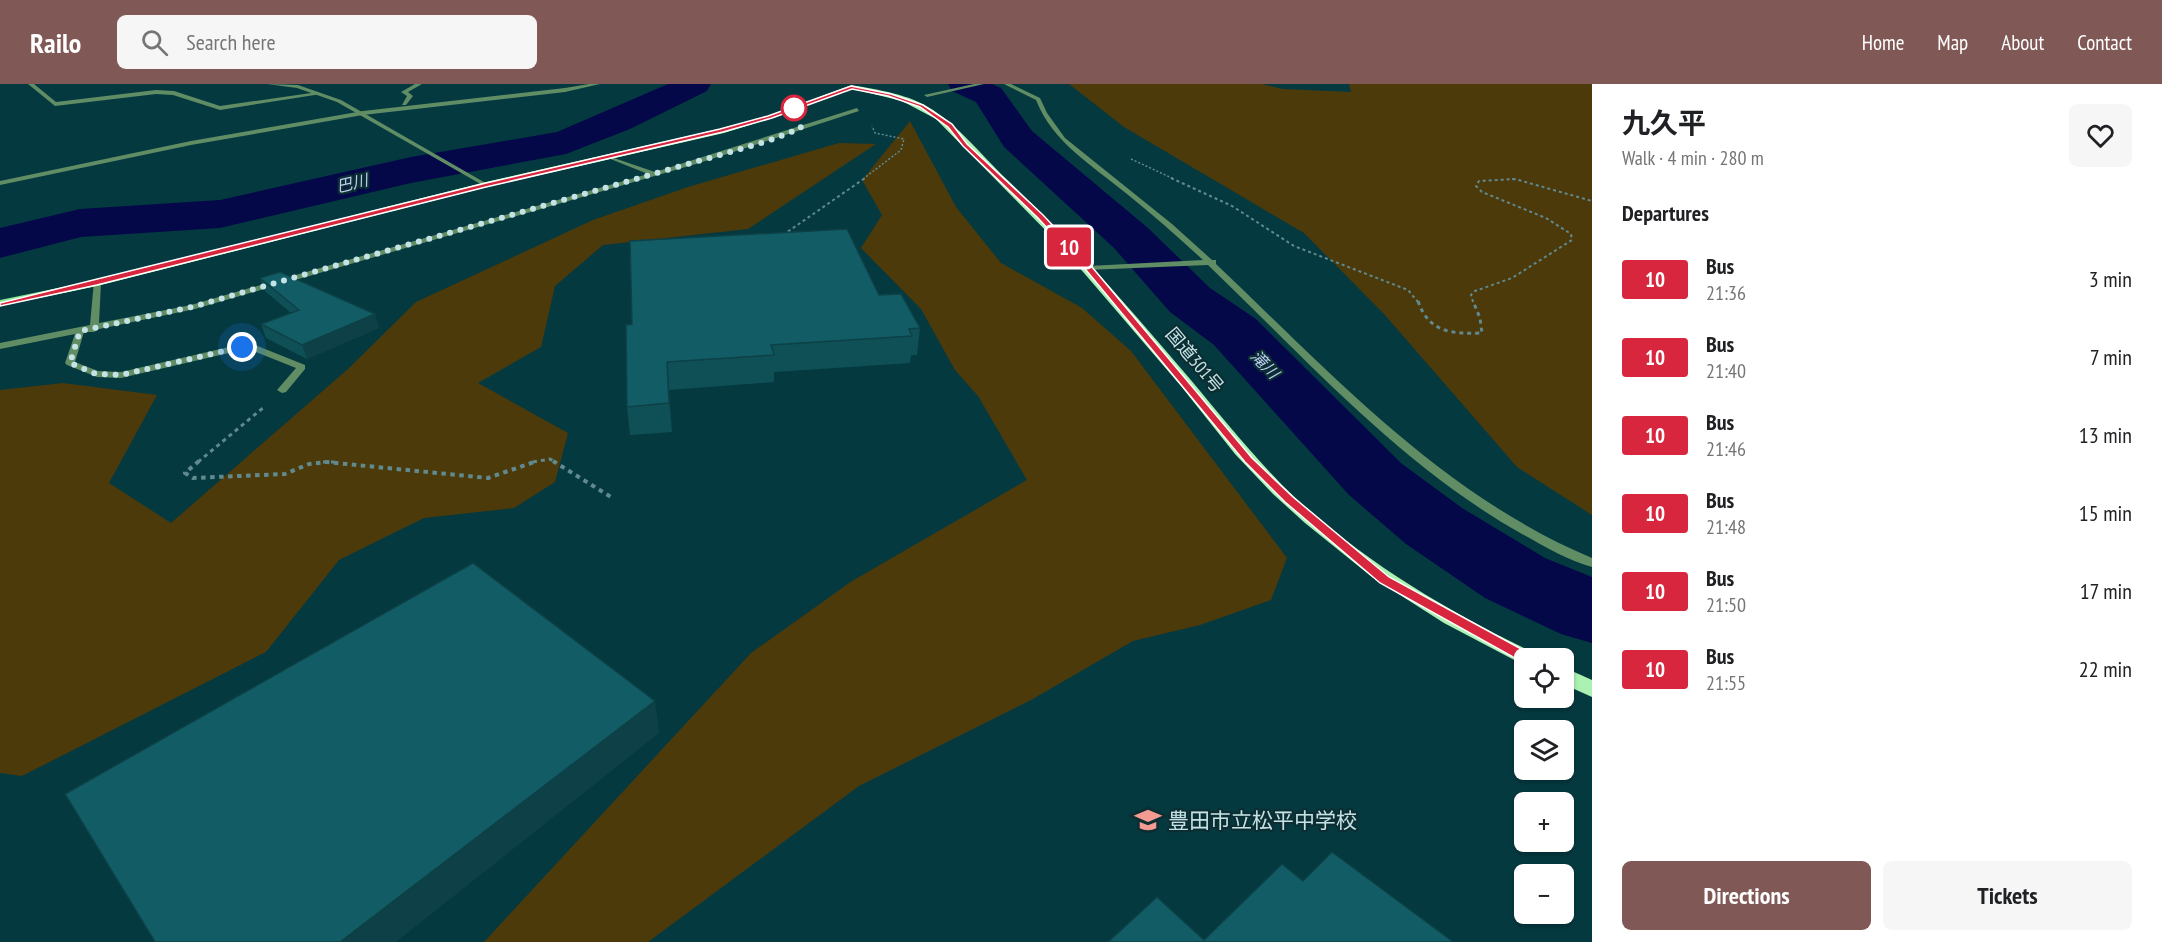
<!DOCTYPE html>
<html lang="en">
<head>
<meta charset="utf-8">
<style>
	:root { --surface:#fff; --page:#f6f6f6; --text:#202124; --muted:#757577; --accent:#805856 }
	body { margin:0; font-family:"PT Sans Narrow","Noto Sans JP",sans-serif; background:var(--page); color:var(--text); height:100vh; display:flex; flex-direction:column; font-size:22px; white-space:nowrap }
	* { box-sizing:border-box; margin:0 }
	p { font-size:20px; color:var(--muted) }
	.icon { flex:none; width:33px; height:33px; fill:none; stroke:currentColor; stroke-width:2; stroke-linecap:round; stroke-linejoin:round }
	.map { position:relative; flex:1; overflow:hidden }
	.details { display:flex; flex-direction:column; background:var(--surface); width:570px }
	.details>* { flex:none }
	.badge { padding:0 12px; border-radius:4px; font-size:21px; line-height:39px }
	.buttons { position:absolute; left:1514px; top:564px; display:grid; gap:12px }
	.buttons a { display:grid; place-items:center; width:60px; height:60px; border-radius:9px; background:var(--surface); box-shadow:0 2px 4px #0004; font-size:30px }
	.you { position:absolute; width:30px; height:30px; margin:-15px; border:4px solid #fff; border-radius:50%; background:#1a73e8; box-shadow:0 0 0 9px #1a73e833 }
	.map>.badge { position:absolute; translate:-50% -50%; box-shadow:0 0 0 3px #fff }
	h2 { padding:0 30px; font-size:22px; line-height:54px }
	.round { display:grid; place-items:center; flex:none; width:63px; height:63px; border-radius:9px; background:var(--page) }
	.head { display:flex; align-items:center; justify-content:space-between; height:102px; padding:0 30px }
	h1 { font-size:28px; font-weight:700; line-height:45px }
	.cta { display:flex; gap:12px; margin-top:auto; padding:12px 30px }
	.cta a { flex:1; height:69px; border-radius:9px; background:var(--accent); color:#fff; font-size:24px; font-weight:700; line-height:69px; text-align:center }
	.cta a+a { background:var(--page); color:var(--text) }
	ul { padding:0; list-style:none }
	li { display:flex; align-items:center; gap:18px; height:78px; padding:0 30px }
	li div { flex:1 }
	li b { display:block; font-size:22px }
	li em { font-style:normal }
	li .badge { min-width:66px; font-weight:700; text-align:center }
	header { display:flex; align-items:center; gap:36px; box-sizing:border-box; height:84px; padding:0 30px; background:var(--accent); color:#fff }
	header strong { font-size:28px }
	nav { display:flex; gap:33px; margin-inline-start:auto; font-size:21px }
	.search { width:420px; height:54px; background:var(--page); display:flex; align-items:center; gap:15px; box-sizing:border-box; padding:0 21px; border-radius:9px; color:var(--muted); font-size:22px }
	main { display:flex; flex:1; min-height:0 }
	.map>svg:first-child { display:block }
</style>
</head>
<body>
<header>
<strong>Railo</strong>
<div class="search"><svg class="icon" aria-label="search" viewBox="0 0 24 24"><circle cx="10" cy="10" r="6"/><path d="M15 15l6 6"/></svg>Search here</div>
<nav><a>Home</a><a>Map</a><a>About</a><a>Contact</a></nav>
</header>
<main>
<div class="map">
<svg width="1592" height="858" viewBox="0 0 1592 858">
	<rect width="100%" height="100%" fill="#053940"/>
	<g fill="#4c3a0a">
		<path d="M1069,0H1262L1283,5L1351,8L1349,0H1592V431L1517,383L1384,230L1304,149L1124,43Z"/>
		<path d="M910,37L956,123L1001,179L1082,224L1131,267L1287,474L1271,516L1200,541L1133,557L1031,616L859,702L648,858H484L751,569L852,497L1027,396L978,312L955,286L921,225L861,164L882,131L862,96Z"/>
		<path d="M839,59L876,60L748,145L603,161L555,202L541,263L478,299L568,349L555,398L514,424L424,434L339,476L266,568L22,692L0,689V306L63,299L157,311L109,399L171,439L348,285L416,218L593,136L688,103Z"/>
	</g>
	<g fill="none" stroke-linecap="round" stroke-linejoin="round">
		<g fill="#040849" fill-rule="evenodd">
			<path d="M668,0H711L707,7L630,45L566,70L411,99L220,144L81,153L0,174V144L80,125L220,116L411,73L557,48Z"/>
			<path d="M948,0H992L1001,4L1032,47L1148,144L1210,204L1256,235L1401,379L1462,424L1545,474L1592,493V559L1561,550L1485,514L1406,460L1349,411L1214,261L1170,228L1114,164L1004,63L976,18L952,7Z"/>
		</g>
		<g stroke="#608a8f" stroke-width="1.5" stroke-dasharray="2 2" stroke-linecap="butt">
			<path d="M1131,75L1174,95"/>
			<path d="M863,95L901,66L904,55L875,49L872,42"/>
			<path d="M1512,95H1516"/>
		</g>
		<g stroke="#608a8f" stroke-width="2" stroke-dasharray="3 3" stroke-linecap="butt">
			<path d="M1171,94L1232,122L1294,162L1408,206L1418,218"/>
			<path d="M783,151L865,94"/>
			<path d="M1473,218L1471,211L1475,207L1512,194L1572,156L1571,150L1546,134L1482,108L1476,102L1479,97L1515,95L1592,117"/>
		</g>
		<g stroke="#608a8f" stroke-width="3" stroke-dasharray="4 4" stroke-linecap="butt">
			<path d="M1418,217C1429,249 1452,250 1482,249L1480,234L1473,217"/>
			<path d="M198,378L264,323"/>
			<path d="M323,378H334"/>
			<path d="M533,378L550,375L555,378"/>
		</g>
		<g stroke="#608a8f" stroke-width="4" stroke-dasharray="4.5 4.5" stroke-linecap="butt">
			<path d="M199,377L185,389L193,394L285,390L309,380L326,378L488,394L537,377"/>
			<path d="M553,377L611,413"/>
		</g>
		<g fill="#608d64" fill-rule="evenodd">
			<path d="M28,0H34L56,18L156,6L174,7L220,22L318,8L321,10L220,26L173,11L156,10L55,22Z"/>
			<path d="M415,0H422L408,8L413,12L406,21H402L407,12L401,8Z"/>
			<path d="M589,0H600L565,8L363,31L191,61L0,101V97L191,57L363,27L565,4Z"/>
			<path d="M974,0H984L927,13L924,11Z"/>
			<path d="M1004,0H1011L1040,14L1047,29L1065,54L1172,140L1212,176H1216V180C1331,289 1442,411 1592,474V483C1568,477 1544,462 1522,450C1401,382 1307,276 1208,181L1086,186L1085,184L1089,182L1203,176C1178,153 1153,131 1127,110C1092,81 1053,59 1036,16Z"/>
			<path d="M857,24L859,27L696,80L195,225L99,245L94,248H84L75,278L98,287L121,288L242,260L255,261L305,281V285L286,308L282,309L277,306L296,284L251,266H242L121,294L97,293L67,281L65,279L75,250L0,265V259L90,241L94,197L101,199L99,239L191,221L648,90L608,74V72L655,88Z"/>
		</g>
		<path fill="#608d64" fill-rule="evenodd" d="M267,0L298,1L341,16L489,101L484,102L337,18L297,4Z"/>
		<path fill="#87e893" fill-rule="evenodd" d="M849,2L854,3L772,34L724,49L487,103L97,202L0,222V216L97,196L486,98L719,45L768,32Z"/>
		<g fill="#abf1b2" fill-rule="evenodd">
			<path d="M851,1C879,6 909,10 933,26C959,43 980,69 1002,91C1069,154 1130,225 1190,295C1220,331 1249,367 1282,401C1354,472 1443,525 1534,569L1537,574H1524V580L1520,579L1444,539L1372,493L1305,439L1273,410L1235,370L1181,302L1060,161L936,35L902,17L849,4Z"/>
			<path d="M1563,583L1592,596V613L1563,600Z"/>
		</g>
	</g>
	<g fill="#0f5057">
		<path d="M260,194L379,244L307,275L266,254L261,240L291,229L265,207Z"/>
		<path d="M879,211L920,244L917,271H911L910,279L774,288V298L669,306L672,348L630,351L627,323L626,241Z"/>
	</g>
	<g fill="#0d4147">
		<path d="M375,230L379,244L307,275L302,261Z"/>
		<path d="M667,278L672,348L669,319Z"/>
		<path d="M655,617L659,649L396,858H340Z"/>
	</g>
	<g fill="#125d65" stroke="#0d4147" stroke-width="1.5">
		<path d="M847,145L879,211L901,210L920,244L909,245L912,252L771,261L774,271L667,278L669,319L627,323L626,241L632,240L630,157Z"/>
		<path d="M280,188L375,230L302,261L261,240L299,226L260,194Z"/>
		<path d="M473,479L655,617L340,858H155L65,710Z"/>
		<path d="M1332,768L1452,857L1451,858H1108L1157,813L1204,856L1282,780L1303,797Z"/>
	</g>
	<path fill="#d7263d" stroke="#fff" stroke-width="1.5" d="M851,2L891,10L923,21L952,40L967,60L1043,131L1092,183L1252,374L1293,413L1389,493L1532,571V578H1522L1380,499L1285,418L1245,378L1086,186L1038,134L963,62L948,43L920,23L888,12L852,5L772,34L723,48L486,103L97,201L0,222V219L486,99L720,45L768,32Z"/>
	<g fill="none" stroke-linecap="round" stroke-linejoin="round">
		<path stroke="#c5e3e7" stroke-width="6" stroke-dasharray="0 10.8" d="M242,263L121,291L96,290L70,279L80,247L192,223L768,57L801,44L794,24"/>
	</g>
	<defs>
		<g id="school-bare" transform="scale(2.07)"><path d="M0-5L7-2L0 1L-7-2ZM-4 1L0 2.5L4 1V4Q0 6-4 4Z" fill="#f59c92" stroke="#0c2e32" stroke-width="2.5" paint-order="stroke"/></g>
	</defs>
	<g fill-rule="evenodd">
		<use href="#school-bare" x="1148" y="736"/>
	</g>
	<circle fill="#fff" stroke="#d7263d" stroke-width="3" cx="794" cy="24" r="12"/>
	<g text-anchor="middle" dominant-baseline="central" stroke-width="4.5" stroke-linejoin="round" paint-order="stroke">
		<g font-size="16" font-style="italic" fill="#bcccf4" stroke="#0c2e32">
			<text transform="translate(352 99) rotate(-13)">巴川</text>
			<text transform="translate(1265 280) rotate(46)">滝川</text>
		</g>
		<g font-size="18" fill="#c5e3e7" stroke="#0c2e32">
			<text transform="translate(1195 276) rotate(50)">国道301号</text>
		</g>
		<g font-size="21" fill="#c5e3e7" stroke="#0c2e32" text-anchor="start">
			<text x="1168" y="736">豊田市立松平中学校</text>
		</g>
	</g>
</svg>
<div class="buttons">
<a><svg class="icon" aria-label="locate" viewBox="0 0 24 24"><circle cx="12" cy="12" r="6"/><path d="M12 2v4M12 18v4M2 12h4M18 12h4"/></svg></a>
<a><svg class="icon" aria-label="layers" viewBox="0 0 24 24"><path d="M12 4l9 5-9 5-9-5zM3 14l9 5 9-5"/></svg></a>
<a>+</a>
<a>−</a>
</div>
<div class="you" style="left:242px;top:263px"></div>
<b class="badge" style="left:1069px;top:163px;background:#d7263d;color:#fff">10</b>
</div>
<section class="details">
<div class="head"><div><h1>九久平</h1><p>Walk · 4 min · 280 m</p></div><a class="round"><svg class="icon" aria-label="heart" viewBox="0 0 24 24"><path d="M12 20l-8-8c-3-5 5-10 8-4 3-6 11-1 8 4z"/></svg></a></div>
<h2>Departures</h2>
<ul>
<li><span class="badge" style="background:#d7263d;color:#fff">10</span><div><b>Bus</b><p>21:36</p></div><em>3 min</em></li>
<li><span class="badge" style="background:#d7263d;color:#fff">10</span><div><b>Bus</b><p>21:40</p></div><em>7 min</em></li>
<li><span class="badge" style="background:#d7263d;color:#fff">10</span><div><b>Bus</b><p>21:46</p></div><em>13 min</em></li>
<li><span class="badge" style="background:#d7263d;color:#fff">10</span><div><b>Bus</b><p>21:48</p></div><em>15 min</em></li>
<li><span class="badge" style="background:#d7263d;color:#fff">10</span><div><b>Bus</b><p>21:50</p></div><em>17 min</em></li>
<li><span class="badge" style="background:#d7263d;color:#fff">10</span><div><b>Bus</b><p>21:55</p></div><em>22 min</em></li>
</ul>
<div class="cta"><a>Directions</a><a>Tickets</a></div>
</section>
</main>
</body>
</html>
